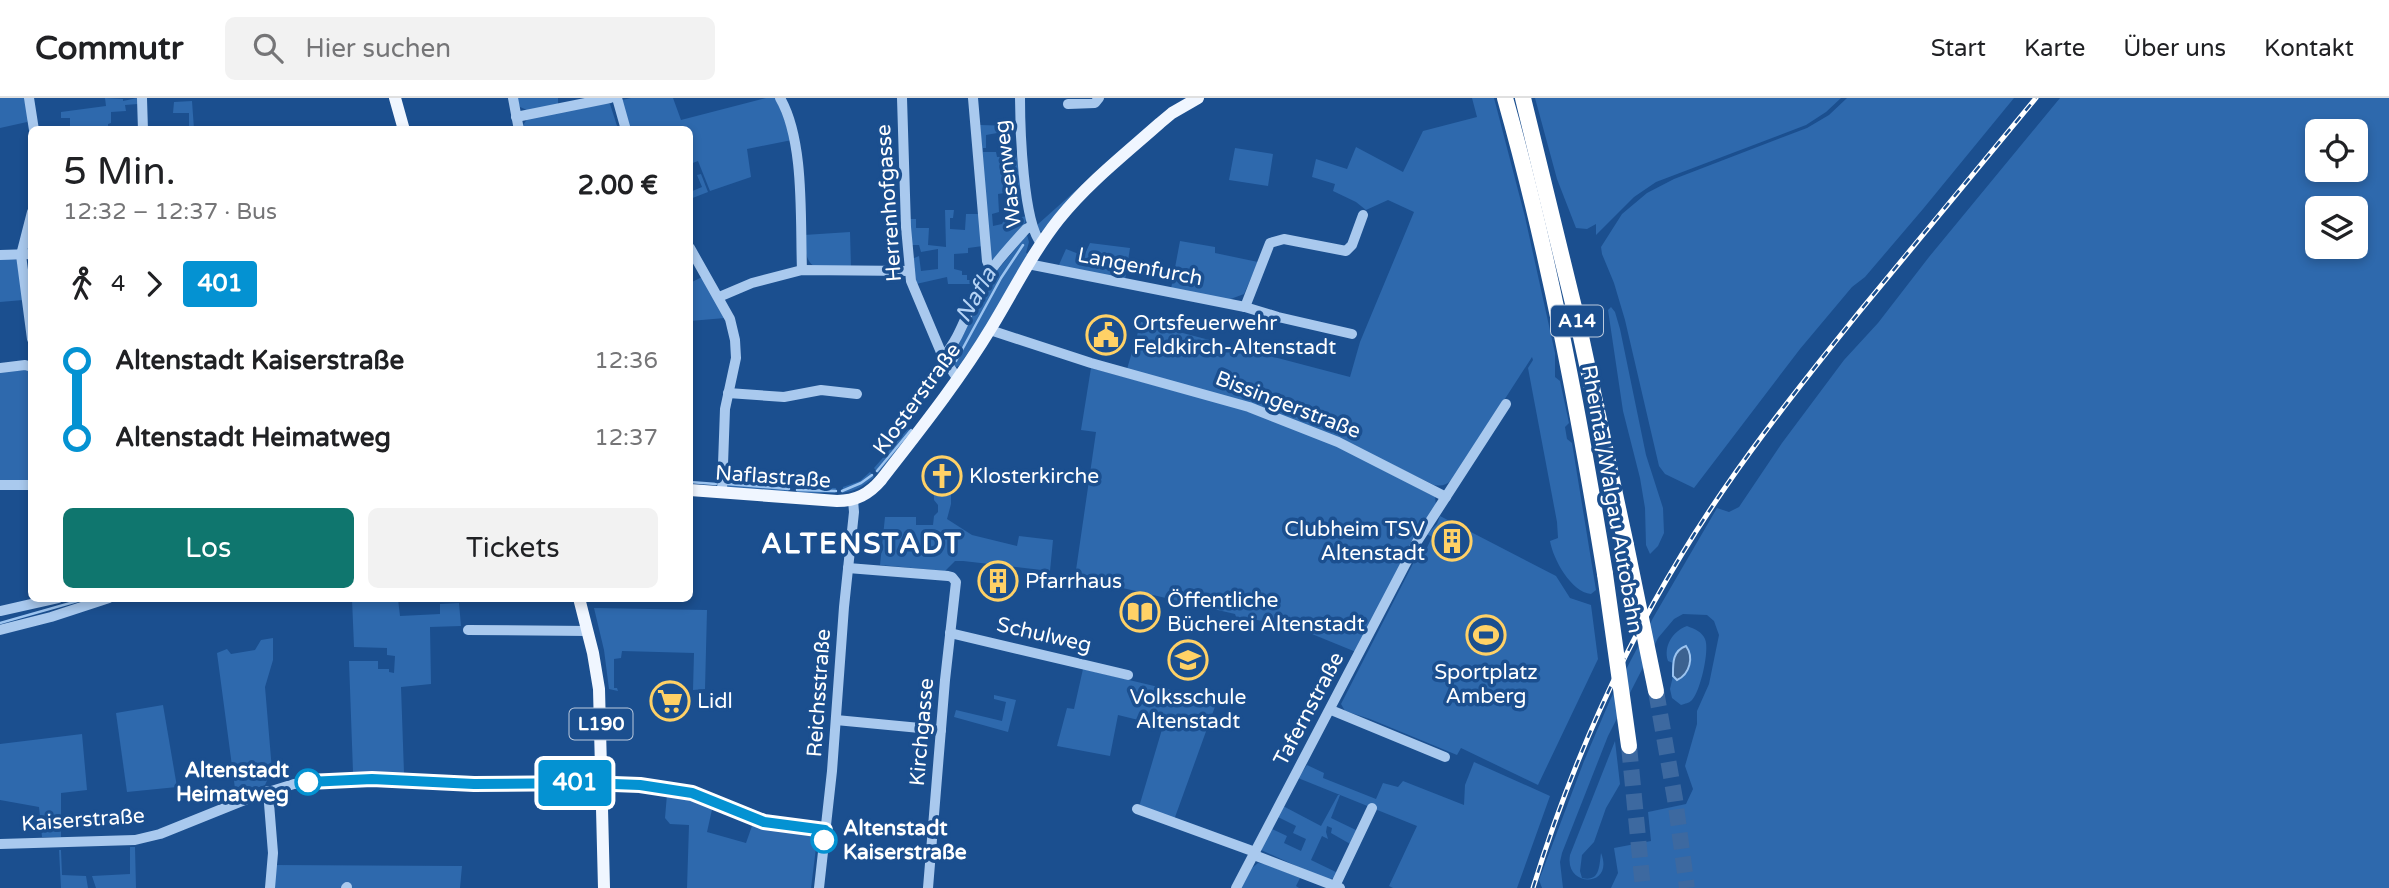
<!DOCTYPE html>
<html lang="de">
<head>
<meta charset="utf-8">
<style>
	:root { --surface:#fff; --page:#f2f2f2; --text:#202124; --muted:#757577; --line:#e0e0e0; --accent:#0f766e }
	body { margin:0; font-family:"Varela Round",sans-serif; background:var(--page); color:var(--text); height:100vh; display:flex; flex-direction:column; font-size:26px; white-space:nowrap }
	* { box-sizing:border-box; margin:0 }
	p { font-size:23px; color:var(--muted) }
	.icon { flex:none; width:38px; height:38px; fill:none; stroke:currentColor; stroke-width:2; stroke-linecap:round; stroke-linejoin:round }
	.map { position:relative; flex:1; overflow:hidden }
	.panel { position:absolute; left:28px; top:28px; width:665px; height:476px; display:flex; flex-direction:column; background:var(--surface); border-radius:10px; box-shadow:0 4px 10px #0003 }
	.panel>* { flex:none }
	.badge { padding:0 14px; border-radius:5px; font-size:24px; line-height:46px }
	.tools { position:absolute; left:2305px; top:21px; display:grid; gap:14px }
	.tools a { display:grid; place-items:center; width:63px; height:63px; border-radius:10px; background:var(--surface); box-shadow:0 4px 10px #0003; font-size:35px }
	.map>.badge { position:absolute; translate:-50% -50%; box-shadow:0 0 0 4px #fff }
	.legs { display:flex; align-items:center; gap:10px; height:77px; padding:0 35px; font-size:23px }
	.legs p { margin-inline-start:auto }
	.summary { display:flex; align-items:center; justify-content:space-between; height:119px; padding:0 35px }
	h1 { font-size:38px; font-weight:600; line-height:52px }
	.primary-button { display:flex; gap:14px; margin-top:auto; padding:14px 35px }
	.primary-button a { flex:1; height:80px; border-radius:10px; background:var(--accent); color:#fff; font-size:28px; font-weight:600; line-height:80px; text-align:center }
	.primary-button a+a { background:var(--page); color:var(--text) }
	ul { padding:0 35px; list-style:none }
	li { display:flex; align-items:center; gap:24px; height:77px; font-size:26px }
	li i { display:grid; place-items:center; width:10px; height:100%; margin:0 9px; background:currentColor }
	li i::after { content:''; width:18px; height:18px; margin:-9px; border:5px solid; border-radius:50%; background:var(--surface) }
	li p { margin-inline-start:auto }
	li:first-child i { background:linear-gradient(#0000 50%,currentColor 0) }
	li:last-child i { background:linear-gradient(currentColor 50%,#0000 0) }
	header { display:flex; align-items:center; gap:42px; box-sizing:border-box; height:98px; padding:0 35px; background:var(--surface); border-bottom:2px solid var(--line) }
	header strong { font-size:33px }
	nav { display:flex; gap:38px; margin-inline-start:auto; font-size:24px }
	.search { width:490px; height:63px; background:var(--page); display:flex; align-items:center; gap:18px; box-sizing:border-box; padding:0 24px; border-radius:10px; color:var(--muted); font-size:26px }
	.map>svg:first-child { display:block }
</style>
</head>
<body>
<header>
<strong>Commutr</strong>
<div class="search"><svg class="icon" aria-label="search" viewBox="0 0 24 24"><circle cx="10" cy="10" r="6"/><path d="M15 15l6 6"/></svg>Hier suchen</div>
<nav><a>Start</a><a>Karte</a><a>Über uns</a><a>Kontakt</a></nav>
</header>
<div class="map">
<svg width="2389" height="790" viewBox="0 0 2389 790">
	<rect width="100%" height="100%" fill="#1b4f8f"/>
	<g fill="#2e69ad" fill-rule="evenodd">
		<path d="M0,0H24L29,20L27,24L0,30Z"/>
		<path d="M105,0L123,1V3L137,0L138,6L125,7L126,13L111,14V25L108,26V31H70V20H61V14L106,8Z"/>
		<path d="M516,0H558V7L527,12L520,9Z"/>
		<path d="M631,0H673L681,22L766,0H776L792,42L747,51L751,79L710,93L698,63L690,66V32L630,31L622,2Z"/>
		<path d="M1472,0H1494L1525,119L1555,255V279L1560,283L1569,325L1565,329L1567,341L1572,345L1596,492L1591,496C1571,494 1553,461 1550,443L1558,440L1557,424L1528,270L1533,262L1532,259L1459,372C1452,381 1448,390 1434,387L1340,341L1127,271L1141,224L1350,279L1360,244L1414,114L1388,102L1366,112L1356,104L1333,93L1335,86L1312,79L1316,61L1347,71L1356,49L1403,74L1423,33L1477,19Z"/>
		<path d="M1535,0H1841L1826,14L1806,27L1656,84L1634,99L1596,137V126L1587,131L1576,130L1557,81Z"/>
		<path d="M1847,0H2014L1923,111L1865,179L1852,189L1800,251L1694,390L1665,376L1659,368L1625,222L1614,185L1602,156L1601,149L1622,116L1647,95L1674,81L1807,30L1829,17Z"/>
		<path d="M2060,0H2389V790H1611L1618,775L1614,750L1651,743L1648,714L1686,706L1693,691L1685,668L1697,626V613L1709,586L1719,537L1714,523L1707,517L1683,516L1674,521L1658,540L1608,638L1562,755L1560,764L1563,790H1542L1539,782L1584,663L1610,602L1653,520L1717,410L1729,414L1739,409L1782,345L1844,262L1878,225L1929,159ZM2317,33H2356V72H2317ZM2317,110H2356V149H2317Z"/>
		<path d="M192,3L194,31H168L189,30V15H173L174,4Z"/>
		<path d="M608,5L610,6L618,31H523V27L528,20Z"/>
		<path d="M980,27L1016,28L1014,32L986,37V50H983V54H996L997,59L1016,57L1023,92L998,96L999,114L992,116L993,128L1002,126L1004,122L1027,118L1025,125L997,161L990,163Z"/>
		<path d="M1129,45L1044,133L1038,134L1037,127Z"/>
		<path d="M1235,50L1273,56L1268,88L1229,82Z"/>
		<path d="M701,76L708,94L690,101V94L702,89L697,77Z"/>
		<path d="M945,112H954L953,120H950V131L965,132L966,116H980L983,148L968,150V155L954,156V171L962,173V177H967V182H975L978,186H948L947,179L916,186L912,161L919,158L921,173L938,171V151L921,154L919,147H911L909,121H916V130H929L928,147L946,149Z"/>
		<path d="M850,134L851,169C816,169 806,178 804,137Z"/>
		<path d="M1027,137L1029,144L1026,155L1028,156L985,230L959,268L956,269L948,258L984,188Z"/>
		<path d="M1180,143L1215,149V155L1258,164L1244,196L1228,202L1171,191Z"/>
		<path d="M1090,145L1130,150L1125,182L1058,169L1066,151L1084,158Z"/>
		<path d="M0,160L17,162L23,202L0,204Z"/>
		<path d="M702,179L725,220L690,223V185Z"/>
		<path d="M1611,209L1615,214L1620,231L1646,357L1663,410L1664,435L1658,448L1650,456L1646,447L1645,410L1640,380L1623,313L1608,212Z"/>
		<path d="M1091,270L1249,313L1336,347L1435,399L1436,407L1356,554L1307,534L1249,520L1242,526L1238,524L1235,516L1075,479L1096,334L1081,332Z"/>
		<path d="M31,272V383L0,384V273Z"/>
		<path d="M908,331L912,334L878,375L874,370Z"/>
		<path d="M870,374L874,379C864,388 855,393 842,395L843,389L860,383Z"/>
		<path d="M728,384L788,388V395L727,390Z"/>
		<path d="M934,385L951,397V406L947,421L972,437L1017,448L1019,438L1053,442L1050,473L963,463H955L945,473L880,467L885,419H916V427H933L934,418L938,414V407L934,402Z"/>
		<path d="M797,389L836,390L835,395H797Z"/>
		<path d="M1440,418L1556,478L1570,500L1591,507L1598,561L1538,687L1461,650L1457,657L1370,621L1345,613L1341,606L1420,452L1425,454L1432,439L1427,436L1437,426Z"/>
		<path d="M352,501H398L400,518L440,516V506L459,505L461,528L430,529L431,586L401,589L404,675L353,674L349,563H378V571H389V574L394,575L395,558L387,557V550L354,549Z"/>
		<path d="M594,510L707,512L705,591L693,592L694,555L622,553L621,560L614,561V590H617L618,593L609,591L604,552Z"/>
		<path d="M1687,528C1695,531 1702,534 1705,541C1710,552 1700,594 1692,602C1688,606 1686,605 1681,607L1672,600L1670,591L1673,578L1674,581L1675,558L1673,565L1668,563C1663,548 1673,533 1687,528Z"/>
		<path d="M273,540V562L265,589L272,672L265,687L236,698L217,555L227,551L231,556L255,552L261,542Z"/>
		<path d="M1083,571L1217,603L1174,722L1139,709L1163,628L1118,617L1110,658L1057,648L1067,610L1074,611Z"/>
		<path d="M994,597L1016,602L1008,634L954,619L956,612L1002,623L1006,604L994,601Z"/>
		<path d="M163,607L177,689L127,694L116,615Z"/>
		<path d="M82,636L87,692L61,695V739H42L39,709L0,702V646Z"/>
		<path d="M1615,643L1620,686L1606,710L1594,744L1582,757L1580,773L1582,780C1600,784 1599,769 1601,755C1615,790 1564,790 1570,757Z"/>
		<path d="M1474,664L1550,698L1517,790H1393L1389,788L1417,728L1298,680L1307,667L1324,675L1323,680L1376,701L1383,685L1398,689L1403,683L1464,707L1465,687Z"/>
		<path d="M667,696L684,698L713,707L707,734L746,745L753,725L813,734L817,742L811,790H687L689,727L670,726L665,720Z"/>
		<path d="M1338,697H1340L1331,720L1358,733L1352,747L1331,735L1332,730L1327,728L1326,734L1328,741L1322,738L1311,762L1338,775L1334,780L1327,782L1261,752L1272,731L1287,738L1284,745L1301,753L1306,741L1293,735L1296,728L1278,719L1283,708L1321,728Z"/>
		<path d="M130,749H135L136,790H96L92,778L130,776Z"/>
		<path d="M59,752H61L62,777L86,778L88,790H61Z"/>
		<path d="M1258,765L1265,766L1300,780L1296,788L1299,790H1241L1252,770Z"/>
		<path d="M272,767L462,768L460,790H270Z"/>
	</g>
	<path fill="#3c6290" stroke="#9cc4f0" stroke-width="2" d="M1686,548C1694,559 1690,576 1677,582L1673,578C1673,566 1672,553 1686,548Z"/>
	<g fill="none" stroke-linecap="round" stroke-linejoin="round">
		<g stroke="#9cc4f0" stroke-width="2.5">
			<path d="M956,263L1001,180L1023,147"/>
			<path d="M877,373L911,332"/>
			<path d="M690,384L716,386"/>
			<path d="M727,386L789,391"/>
			<path d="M797,392L836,393"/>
			<path d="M842,393L861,385L872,377"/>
			<path d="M0,525L88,500"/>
		</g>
		<g stroke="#3d69a0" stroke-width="16" stroke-dasharray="16 8" stroke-linecap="butt">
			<path d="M1656,593L1675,701L1687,790"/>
			<path d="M1629,648L1643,790"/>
		</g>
		<g stroke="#a9c9ee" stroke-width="10">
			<path d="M29,0L34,32"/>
			<path d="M142,0L143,32"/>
			<path d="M513,0L519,32"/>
			<path d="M617,0L626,32"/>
			<path d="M780,0C805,43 800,122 802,172"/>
			<path d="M902,0L906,129L911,183L943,259L957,280"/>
			<path d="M973,0L987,163L991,172"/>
			<path d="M1020,0C1020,30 1023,125 1041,145"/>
			<path d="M1068,6L1095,5L1099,0"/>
			<path d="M516,19L610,0"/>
			<path d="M32,114L21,157L32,241"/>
			<path d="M690,150L730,221L735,242L736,260L725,311L722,394"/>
			<path d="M0,157L32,156"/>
			<path d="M1028,166L1245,209L1278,219L1352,236"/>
			<path d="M719,199L752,185L802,172L910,173"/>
			<path d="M1245,209L1270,145L1284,141L1346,153L1352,147L1363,117"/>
			<path d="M990,232L1091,265L1249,309L1338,344L1446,399"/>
			<path d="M943,259C960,240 967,214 979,191C991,169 1009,150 1026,131L1032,128"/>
			<path d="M0,270L25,267L32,269"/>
			<path d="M728,295L784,299L821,292L857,296"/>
			<path d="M0,387H32"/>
			<path d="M848,470L948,478L952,479L956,484L945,582L928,790"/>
			<path d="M0,513L58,500"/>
			<path d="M0,532L51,519L109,500"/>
			<path d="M468,532L588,533"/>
			<path d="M950,535L1128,577"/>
			<path d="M1331,612L1445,659"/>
			<path d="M836,622L941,632"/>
			<path d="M268,693L273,755L270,790"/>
			<path d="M1137,711L1255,754"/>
			<path d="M0,746L135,742L160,736L252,699L294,686L371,681L474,686L613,685L660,689L692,695L764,724L825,732"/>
			<path d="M1254,757L1340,790"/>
			<path d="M1335,788L1372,710"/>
			<path d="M346,790L347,789"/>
			<path d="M819,790L832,673L844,509L854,414L853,402"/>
			<path d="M1236,790L1418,442L1506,306"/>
		</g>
		<g stroke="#f0f6ff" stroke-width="12">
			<path d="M395,0L404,32"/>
			<path d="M690,392L837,403C856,403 869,396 881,382C919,333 959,283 991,230C1013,194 1032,155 1059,121C1088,85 1125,56 1160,25L1172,15L1198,0"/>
			<path d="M579,500L593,555L599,591L604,790"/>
		</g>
		<g stroke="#fff" stroke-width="16">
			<path d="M1505,0C1549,156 1579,316 1605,476"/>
			<path d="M1523,0L1580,234L1626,447"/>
		</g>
		<g stroke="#fff" stroke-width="5">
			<path id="rail" d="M1533,790C1569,673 1618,561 1682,456C1734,370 1797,291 1860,213C1918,142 1977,71 2036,0"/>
		</g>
		<use href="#rail" stroke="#1b4f8f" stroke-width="2.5" stroke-dasharray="8" stroke-linecap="butt"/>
		<g stroke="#fff" stroke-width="16">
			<path d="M1626,447L1656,593"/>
			<path d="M1605,476L1629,648"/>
		</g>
	</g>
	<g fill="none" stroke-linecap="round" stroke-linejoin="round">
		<g stroke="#fff" stroke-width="16">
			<path id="line-1" d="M308,684L372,681L474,686L587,685L640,687L692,695L764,724L825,732L824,742"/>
		</g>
		<use href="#line-1" stroke="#0492d2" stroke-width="10"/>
	</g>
	<defs>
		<g id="civic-ring" transform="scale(2.0125)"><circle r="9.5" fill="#1b4f8f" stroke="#ffd166" stroke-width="1.5"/><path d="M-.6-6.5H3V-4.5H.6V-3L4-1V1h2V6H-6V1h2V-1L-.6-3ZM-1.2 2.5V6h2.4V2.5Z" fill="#ffd166"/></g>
		<g id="church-ring" transform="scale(2.0125)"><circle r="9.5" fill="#1b4f8f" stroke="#ffd166" stroke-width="1.5"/><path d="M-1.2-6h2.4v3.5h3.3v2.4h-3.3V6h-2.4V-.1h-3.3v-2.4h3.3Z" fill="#ffd166"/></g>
		<g id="building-ring" transform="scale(2.0125)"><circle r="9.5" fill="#1b4f8f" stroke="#ffd166" stroke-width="1.5"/><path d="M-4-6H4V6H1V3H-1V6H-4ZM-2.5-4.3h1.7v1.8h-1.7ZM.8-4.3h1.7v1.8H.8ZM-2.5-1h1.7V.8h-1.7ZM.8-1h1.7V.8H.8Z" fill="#ffd166"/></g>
		<g id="library-ring" transform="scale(2.0125)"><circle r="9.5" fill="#1b4f8f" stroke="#ffd166" stroke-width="1.5"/><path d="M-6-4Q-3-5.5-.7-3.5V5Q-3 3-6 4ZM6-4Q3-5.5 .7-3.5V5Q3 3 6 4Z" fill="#ffd166"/></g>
		<g id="stadium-ring" transform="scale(2.0125)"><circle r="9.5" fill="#1b4f8f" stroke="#ffd166" stroke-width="1.5"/><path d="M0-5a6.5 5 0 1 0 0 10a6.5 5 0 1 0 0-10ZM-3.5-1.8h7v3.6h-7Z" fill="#ffd166"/></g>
		<g id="school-ring" transform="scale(2.0125)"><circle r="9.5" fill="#1b4f8f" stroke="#ffd166" stroke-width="1.5"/><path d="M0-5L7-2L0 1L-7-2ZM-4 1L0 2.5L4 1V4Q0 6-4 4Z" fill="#ffd166"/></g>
		<g id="supermarket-ring" transform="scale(2.0125)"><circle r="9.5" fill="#1b4f8f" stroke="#ffd166" stroke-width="1.5"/><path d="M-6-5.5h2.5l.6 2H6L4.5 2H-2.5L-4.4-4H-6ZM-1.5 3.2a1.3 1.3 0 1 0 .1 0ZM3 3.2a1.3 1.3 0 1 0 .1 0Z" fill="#ffd166"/></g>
	</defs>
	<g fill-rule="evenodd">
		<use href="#civic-ring" x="1106" y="237"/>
		<use href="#church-ring" x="942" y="378"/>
		<use href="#building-ring" x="1452" y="443"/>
		<use href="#building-ring" x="998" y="483"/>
		<use href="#library-ring" x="1140" y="514"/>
		<use href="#stadium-ring" x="1486" y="537"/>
		<use href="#school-ring" x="1188" y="562"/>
		<use href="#supermarket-ring" x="670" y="603"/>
	</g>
	<g fill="#fff" stroke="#0492d2" stroke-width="3.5">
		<circle cx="308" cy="684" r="12"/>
		<circle cx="824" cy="742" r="12"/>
	</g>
	<g text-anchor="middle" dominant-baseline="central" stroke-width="7" stroke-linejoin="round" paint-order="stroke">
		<g fill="#1b4f8f" stroke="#bbcadd" stroke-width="2">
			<rect x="1551" y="207.5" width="52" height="31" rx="5"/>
			<rect x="569.5" y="610.5" width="63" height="31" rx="5"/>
		</g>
		<g font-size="19" font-weight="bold" fill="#fff">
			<text x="1577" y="223">A14</text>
			<text x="601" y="626">L190</text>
		</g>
		<g font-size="21" fill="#fff" stroke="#1b4f8f">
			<text transform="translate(1008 76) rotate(-97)">Wasenweg</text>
			<text transform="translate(889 105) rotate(-94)">Herrenhofgasse</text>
			<text transform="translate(1140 169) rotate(11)">Langenfurch</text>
			<text transform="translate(917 301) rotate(-54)">Klosterstraße</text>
			<text transform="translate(1288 307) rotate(21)">Bissingerstraße</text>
			<text transform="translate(773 379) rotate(4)">Naflastraße</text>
			<text transform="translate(1612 401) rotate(80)">Rheintal/Walgau Autobahn</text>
			<text transform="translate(1044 537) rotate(13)">Schulweg</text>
			<text transform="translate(819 595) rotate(-86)">Reichsstraße</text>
			<text transform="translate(1309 611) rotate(-62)">Tafernstraße</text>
			<text transform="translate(922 634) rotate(-85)">Kirchgasse</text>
			<text transform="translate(83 722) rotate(-4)">Kaiserstraße</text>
		</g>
		<g font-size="21" fill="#fff" stroke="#1b4f8f" text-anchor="start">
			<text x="1133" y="225">Ortsfeuerwehr<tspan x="1133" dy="24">Feldkirch-Altenstadt</tspan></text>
			<text x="969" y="378">Klosterkirche</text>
			<text x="1425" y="431" text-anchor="end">Clubheim TSV<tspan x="1425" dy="24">Altenstadt</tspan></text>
			<text x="1025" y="483">Pfarrhaus</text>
			<text x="1167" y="502">Öffentliche<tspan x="1167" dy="24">Bücherei Altenstadt</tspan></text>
			<text x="1486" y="574" text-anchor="middle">Sportplatz<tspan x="1486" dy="24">Amberg</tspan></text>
			<text x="1188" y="599" text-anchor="middle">Volksschule<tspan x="1188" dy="24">Altenstadt</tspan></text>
			<text x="697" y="603">Lidl</text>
		</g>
		<g font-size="21" font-weight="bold" fill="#fff" stroke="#1b4f8f" text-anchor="end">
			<text x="289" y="672">Altenstadt<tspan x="289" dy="24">Heimatweg</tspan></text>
			<text x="843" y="730" text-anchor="start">Altenstadt<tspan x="843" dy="24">Kaiserstraße</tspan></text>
		</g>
		<g font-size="23" font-style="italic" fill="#b5d3f5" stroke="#1b4f8f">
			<text transform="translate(976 197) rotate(-60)">Nafla</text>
		</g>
		<g font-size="28" font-weight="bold" letter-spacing="2" fill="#fff" stroke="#1b4f8f">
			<text x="862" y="446">ALTENSTADT</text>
		</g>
	</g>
</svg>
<div class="tools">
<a><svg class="icon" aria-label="locate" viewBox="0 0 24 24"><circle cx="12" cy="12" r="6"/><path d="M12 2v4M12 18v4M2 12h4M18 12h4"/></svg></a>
<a><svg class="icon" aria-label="layers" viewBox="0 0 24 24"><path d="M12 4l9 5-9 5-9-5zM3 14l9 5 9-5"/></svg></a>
</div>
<b class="badge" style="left:575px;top:685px;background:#0492d2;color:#fff">401</b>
<section class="panel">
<div class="summary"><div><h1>5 Min.</h1><p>12:32 – 12:37 · Bus</p></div><b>2.00 €</b></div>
<div class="legs"><svg class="icon" aria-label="walk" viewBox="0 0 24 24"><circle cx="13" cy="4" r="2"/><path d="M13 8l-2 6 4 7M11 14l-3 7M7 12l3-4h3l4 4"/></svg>4<svg class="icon" aria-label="forward" viewBox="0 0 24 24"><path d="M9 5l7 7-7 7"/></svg><b class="badge" style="background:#0492d2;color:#fff">401</b></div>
<ul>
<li><i style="color:#0492d2"></i><b>Altenstadt Kaiserstraße</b><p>12:36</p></li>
<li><i style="color:#0492d2"></i><b>Altenstadt Heimatweg</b><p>12:37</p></li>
</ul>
<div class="primary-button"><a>Los</a><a>Tickets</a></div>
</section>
</div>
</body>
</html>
